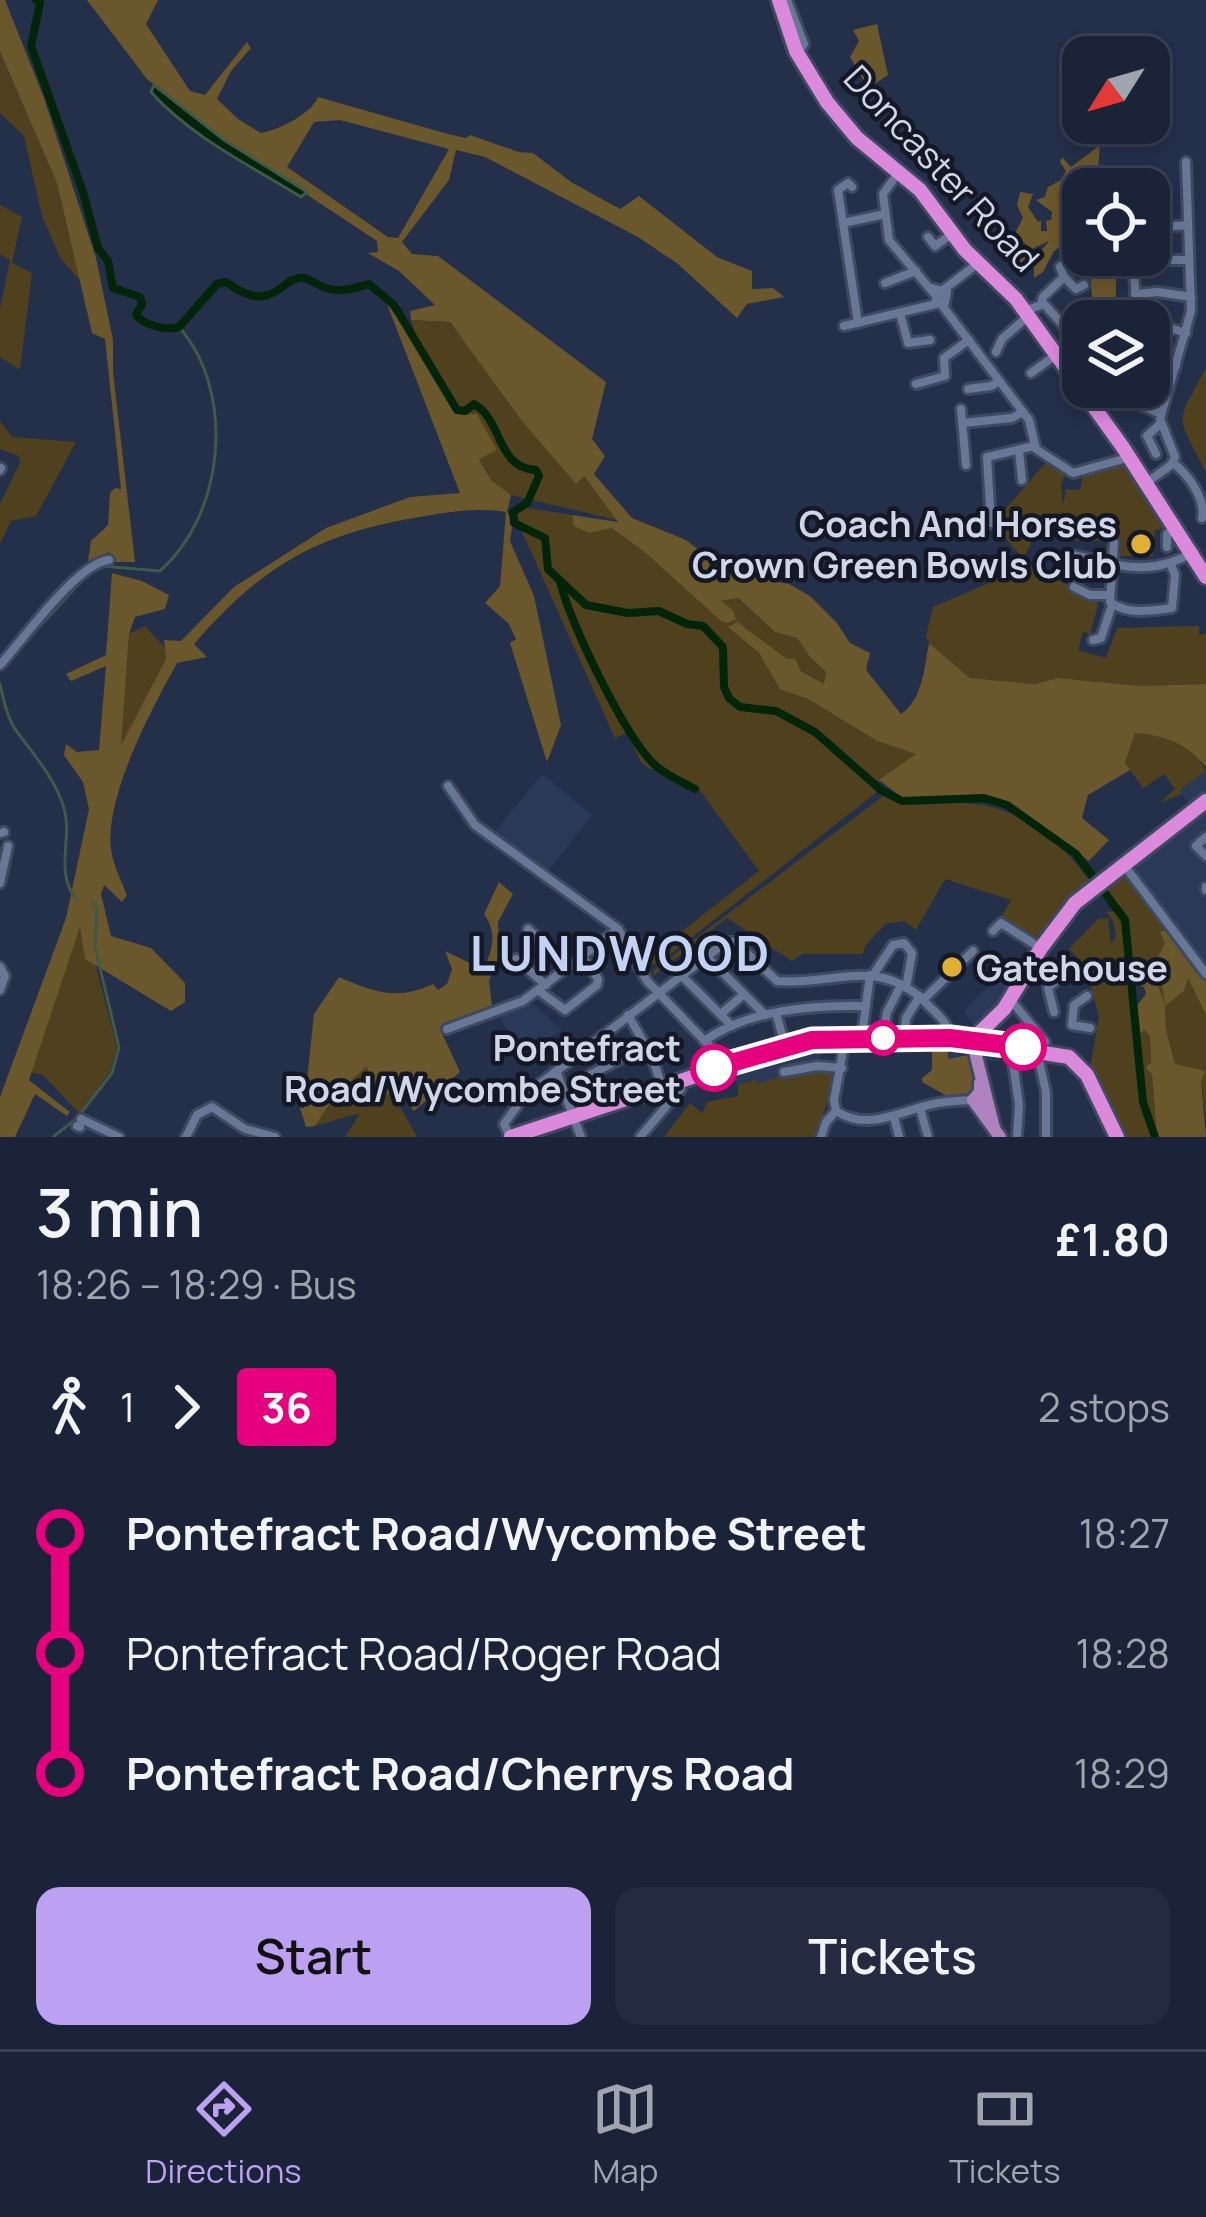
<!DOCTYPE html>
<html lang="en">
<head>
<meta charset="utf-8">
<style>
	:root { --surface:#1b2338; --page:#242b40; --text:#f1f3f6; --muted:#a0a4ae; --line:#394053; --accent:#bca0f2 }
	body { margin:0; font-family:Manrope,sans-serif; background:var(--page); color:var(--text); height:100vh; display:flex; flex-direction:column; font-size:45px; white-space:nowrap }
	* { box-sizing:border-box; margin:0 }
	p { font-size:39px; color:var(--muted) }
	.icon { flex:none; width:66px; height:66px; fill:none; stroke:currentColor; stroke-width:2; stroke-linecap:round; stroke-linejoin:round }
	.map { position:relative; height:1137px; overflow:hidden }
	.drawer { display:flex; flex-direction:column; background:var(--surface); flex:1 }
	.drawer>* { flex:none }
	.badge { padding:0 24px; border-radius:9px; font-size:42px; line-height:78px }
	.needle { width:78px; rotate:233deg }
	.buttons { position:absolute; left:1062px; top:36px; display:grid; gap:24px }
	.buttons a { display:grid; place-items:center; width:108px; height:108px; border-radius:24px; background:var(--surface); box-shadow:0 6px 18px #0003,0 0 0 3px var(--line); font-size:60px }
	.map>.badge { position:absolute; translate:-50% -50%; box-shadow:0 0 0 6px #fff }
	.legs { display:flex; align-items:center; gap:18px; height:132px; padding:0 36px; font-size:39px }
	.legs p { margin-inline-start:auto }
	.headline { display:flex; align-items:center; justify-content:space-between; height:204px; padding:0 36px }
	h1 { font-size:66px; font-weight:600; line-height:90px }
	.primary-button { display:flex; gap:24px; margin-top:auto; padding:24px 36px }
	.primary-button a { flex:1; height:138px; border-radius:24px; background:var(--accent); color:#111; font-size:48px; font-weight:600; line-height:138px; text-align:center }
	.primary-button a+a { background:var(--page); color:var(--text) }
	ul { padding:0 36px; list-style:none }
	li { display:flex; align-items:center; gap:42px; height:120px; font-size:45px }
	li i { display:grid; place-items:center; width:18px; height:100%; margin:0 15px; background:currentColor }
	li i::after { content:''; width:30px; height:30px; margin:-15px; border:9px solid; border-radius:50%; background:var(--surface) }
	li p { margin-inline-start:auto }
	li:first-child i { background:linear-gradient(#0000 50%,currentColor 0) }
	li:last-child i { background:linear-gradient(currentColor 50%,#0000 0) }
	.tab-bar { display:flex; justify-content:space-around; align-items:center; height:168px; border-top:3px solid var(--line); background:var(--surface); font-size:33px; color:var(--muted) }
	.tab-bar a { display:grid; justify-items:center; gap:6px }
	.tab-bar .current { color:var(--accent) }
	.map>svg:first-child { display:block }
</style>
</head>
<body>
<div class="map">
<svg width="1206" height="1137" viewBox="0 0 1206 1137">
	<rect width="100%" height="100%" fill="#242f4a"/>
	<g fill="#2b3959">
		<path d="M1206,771V968L1127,865L1195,812L1179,791Z"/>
		<path d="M542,774L592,815L545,875L493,834Z"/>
		<path d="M1001,961L1018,979L983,1025L989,1045L1001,1047L999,1061L978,1062L975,1052L948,1059L953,1027L959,1024L965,1030L974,1027L964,1011L988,987L982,980Z"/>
		<path d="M530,1001L562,1030L523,1058L497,1013Z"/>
		<path d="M820,1043L822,1064L758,1084L755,1079L738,1085L727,1068L774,1051Z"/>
	</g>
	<g fill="#50411e">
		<path d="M0,53L57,183L80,280L60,258L42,216L24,136L0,113Z"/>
		<path d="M0,205L22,217L12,263L32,273L20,370L0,357V309L10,260L0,254Z"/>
		<path d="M411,320L449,322L577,483L583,475L617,520L511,495L491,480L479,458L496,450L477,414L456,412L418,344Z"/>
		<path d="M1206,368V472C1175,411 1175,427 1206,368Z"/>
		<path d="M0,421L12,437L76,442L36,516L11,521L0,544V504L20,462L19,456L0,449Z"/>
		<path d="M1048,460L1066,472L1061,485L1063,506L1066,489L1080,490L1083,473L1123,463L1131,465L1170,527L1155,530L1153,556H1115L1116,541L1066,540L1063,513L1062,523L1042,522L1023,559L993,523V514H1001Z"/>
		<path d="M527,508L572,515L575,526L588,533L612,528L720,601L737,598L775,632L797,638L810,657L826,672L825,685L729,626L759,653L780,689L808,699L877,741L917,754L871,787L877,792L664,959L643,970L640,964L759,871L698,788L658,765L651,770L641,762L627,733L615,738L523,534L517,514Z"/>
		<path d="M1020,562L1095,598L1098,605L1090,634L1083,632L1078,650L1106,658L1117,628L1199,626V635L1206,633V684L1140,686L1058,678L1035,684L970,678L929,643L926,637L933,607L987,584Z"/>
		<path d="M145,626L165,648L166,659L120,747L129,634Z"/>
		<path d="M1135,732C1166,736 1191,741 1206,771L1180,790L1181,794L1159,803L1175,789L1164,774L1143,788L1125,763Z"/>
		<path d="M883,796C907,809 930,803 957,803C1015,803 1058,836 1090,882L1039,941L1000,919L1011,900L945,879L916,930L905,921L885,924L865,946L863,954H802L792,961L727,918L652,977L654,970Z"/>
		<path d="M1124,870L1166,930L1161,932L1171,957L1162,984L1187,976L1206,1015V1121L1201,1081L1175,1064L1166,1030L1165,1006L1137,958L1130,962L1127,919L1100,886Z"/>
		<path d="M1106,911L1120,913L1124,924L1135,1035L1146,1029L1150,1036L1151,1065H1147V1070L1152,1074L1157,1137H1122L1089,1073L1099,1017L1085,966L1069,949L1098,919L1108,918L1111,944L1116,936L1113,921Z"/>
		<path d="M81,923L85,958L96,966L117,1047L110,1072L79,1113L43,1075L30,1072Z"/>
		<path d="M367,1065L373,1095L370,1105L392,1092L417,1137H345L360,1113L315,1126L337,1093Z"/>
		<path d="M826,1069L838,1072L815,1137H664L690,1103L702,1113L707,1102L738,1096V1085L756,1079L758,1084L786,1074Z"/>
	</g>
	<g fill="#6a572c" fill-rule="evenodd">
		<path d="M0,0H5L44,98L96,258L113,340V372L135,562H115L109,552L88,562L91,541L108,525L110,493L115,488L121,489L105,339L92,333L57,183L0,52Z"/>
		<path d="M87,0H158L146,24L190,91L205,95L247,42L251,48L231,71L217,99L238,119L261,133C279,130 311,114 318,97L448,134L466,138L470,135L519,152L533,153L571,182L620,209L639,196L717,257L752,271V289L773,288L784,297L747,304L737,318L678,264L638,237L485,157L456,150L449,180L402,242L412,254L438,256L606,382L592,439L605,456L594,474L632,518L686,540L729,573L789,584L810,596L837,623L850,643L870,653L866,670L901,714C923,699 924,668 929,643L970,678L1035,684L1058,678L1140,686L1206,684V767C1185,742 1167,736 1135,733L1125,763L1130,770L1088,795L1082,818L1109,840L1089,861L1007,805L984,797L903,798L879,780L916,754L877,741L808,699L780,689L759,653L728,627L737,622L787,659H795L801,671L824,684L826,672L810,657L797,638L775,632L738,598L721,601L733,610L736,619L728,623L721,621L646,553L612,528L589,533L574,526L572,515L618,522L584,476L576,484L522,421L450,322L411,320L410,311L435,305L399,271L368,253L378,252L377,241L224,140L147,79ZM340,120L449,149L398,238L388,237L287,167L314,122Z"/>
		<path d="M877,24L888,75L868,88L850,57L859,41L853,30Z"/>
		<path d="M1100,145L1098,169L1102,177L1114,178L1104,189H1083V217L1074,209H1064L1067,219L1075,225L1064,233L1083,227V231L1054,251L1043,272L1034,278V268L1006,261L1024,254L1036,257L1049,241L1032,249L1014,235L1023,218L1017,205L1020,192L1033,194L1028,207L1038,222L1041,220V231H1047L1046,221L1051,220L1052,212L1036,200L1045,197L1048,187L1061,180L1066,171L1060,162L1062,157L1071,167Z"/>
		<path d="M1089,255H1117L1115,321H1096L1083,305L1092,298Z"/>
		<path d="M387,304L418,344L456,412L477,414L497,450L479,459L491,480L511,495L507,512L513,520L510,541L534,596L561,725L547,762L510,643L516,639L508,623L485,603L500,586L506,512C474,507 447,512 414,518C315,535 261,567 194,644L207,657L177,663C152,709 98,807 113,859C116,871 122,883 127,895L122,902L104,885L101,894L111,936L151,948L185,983V1002L171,1011L85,959L80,927L29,1080L70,1112L67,1116L35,1094L15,1137H0V1097L66,918L89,809L83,782L64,755L66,744L77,752L99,750L106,666L71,681L66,674L106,655L112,573L142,581L169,595L165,609L135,617L129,634L121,745L166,659L164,640L181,641L234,587L326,528L410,497L460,493Z"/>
		<path d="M499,882L513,894L498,922L499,942L503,944L489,981L493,1013L440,1029L460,1072L414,1111L399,1088L367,1106L373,1095L367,1066L337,1093L315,1126L306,1127L300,1108H304L314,1014L339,977C374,992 397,1001 433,984L438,990L447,984L452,969L445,951L484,970C492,948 498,934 484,914Z"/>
		<path d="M1166,930L1206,978V1015L1188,978L1184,991L1165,1006L1166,1030L1175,1064L1205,1071L1201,1081L1206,1137H1157L1152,1074L1147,1070V1065L1151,1064L1150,1036L1145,1030L1135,1037L1132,1012L1146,994L1144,987L1132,984L1130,962L1137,958L1152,969L1165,1005L1162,984L1170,958L1159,969L1154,965L1165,943L1160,932Z"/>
		<path d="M932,1047H948V1059L968,1055L974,1074L973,1093L949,1097L922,1082V1078L932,1070Z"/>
	</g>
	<path fill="#022408" stroke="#3f594b" stroke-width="3" d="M154,85L224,140L307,192L301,197C251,166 191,137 151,92Z"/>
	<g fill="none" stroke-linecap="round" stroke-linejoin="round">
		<g stroke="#3f594b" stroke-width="3">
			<path d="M101,566L160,571C225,514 236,392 179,327"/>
			<path d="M9,660L88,574"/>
			<path d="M0,684C3,698 7,717 15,729C33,754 55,778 64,808C73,838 54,871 76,899"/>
			<path d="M53,1137L77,1118L112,1073L119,1047L95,947L97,906L92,903"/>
		</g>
		<g stroke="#022408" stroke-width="8">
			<path d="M36,0L40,3L31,46L83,192L98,248L108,261L113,288L140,297L142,304L136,315C143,325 168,331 179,327L217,284L226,282C275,318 280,275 304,278C306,278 319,285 321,286C338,294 351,289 369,284L394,305L457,410L465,411L474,404C503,420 496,468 536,470L539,476L527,503L513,512L514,523L545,538L548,569L586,605L628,613L659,611L687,624L703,626L723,647L724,687L729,698L740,707L776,711L815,732L881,790L902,801L984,798L1007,805L1076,854L1125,920L1143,1102L1155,1137"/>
			<path d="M560,581C568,619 626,739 655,765C666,775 682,782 695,789"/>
		</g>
		<g stroke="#3f495f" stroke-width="14">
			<g id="minor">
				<path d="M787,0L804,44L801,48"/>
				<path d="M898,173L883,194L889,240L936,296"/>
				<path d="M1118,183L1120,189"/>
				<path d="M1153,185L1158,227"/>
				<path d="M852,187L848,183L838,190L858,323"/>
				<path d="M843,223L885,214"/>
				<path d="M1149,228L1188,225"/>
				<path d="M928,237L935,246L952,234"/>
				<path d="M1132,255L1136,298L1133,321"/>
				<path d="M1164,260H1189"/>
				<path d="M1064,277L1076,289L1084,285"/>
				<path d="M885,283L916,271"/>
				<path d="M931,288L947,292L945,303L936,299L940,291"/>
				<path d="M943,290L981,261"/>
				<path d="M1135,294L1158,292L1191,297"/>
				<path d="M941,304L1029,420L1036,449L1073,473L1127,458"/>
				<path d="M1041,304L1043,297L1064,277L1060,267L1075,255L1080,257"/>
				<path d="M1030,309L1044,304L1072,335L1083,339"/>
				<path d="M900,313L908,343L930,340"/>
				<path d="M844,326L940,303"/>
				<path d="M1163,326L1186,333"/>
				<path d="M996,352L1002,339L1027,317"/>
				<path d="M1149,358L1176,366"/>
				<path d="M1031,373L1056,355"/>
				<path d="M916,384L945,376L944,358L969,340"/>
				<path d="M1134,387L1141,405L1161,414"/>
				<path d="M968,389L991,386L999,381"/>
				<path d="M961,409L966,465"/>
				<path d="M963,423L1012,418L1023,412"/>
				<path d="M1019,451L1022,480"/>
				<path d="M1156,454L1147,436L1161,423"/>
				<path d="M1173,463C1188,474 1206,499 1202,518"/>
				<path d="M0,470L1,468"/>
				<path d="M1146,483L1171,465L1175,457L1160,419L1191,311L1186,162"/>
				<path d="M991,523L987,457L1034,446"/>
				<path d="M1114,543L1110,602C1127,615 1151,611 1172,608L1175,575L1171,565"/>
				<path d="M1167,547V534L1175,528"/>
				<path d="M1068,554C1118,564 1146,579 1194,552"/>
				<path d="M1074,587L1090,595H1110"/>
				<path d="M1093,640L1101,638L1112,605"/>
				<path d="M0,665C23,640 77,563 109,560"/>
				<path d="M448,786L475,825L618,929L647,981L727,1064"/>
				<path d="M0,833L4,832"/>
				<path d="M1206,837L1196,846L1206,856"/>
				<path d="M1124,865L1206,974"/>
				<path d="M0,883L8,846"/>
				<path d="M1206,887V890"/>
				<path d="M528,929L570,967"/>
				<path d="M993,931L1001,923L1039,947"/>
				<path d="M706,956L765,1015"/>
				<path d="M516,959L546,985"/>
				<path d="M0,967L5,976L0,990"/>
				<path d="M681,975L732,1026"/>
				<path d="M873,975L893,945L904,943L912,953L906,988"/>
				<path d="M539,991L565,1010L597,985L598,979L582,956"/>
				<path d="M1087,996L1074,1005L1072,1025L1090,1028"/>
				<path d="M1010,999L1045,1042"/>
				<path d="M923,1000L973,951"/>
				<path d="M1054,1012L1048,988L1066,971"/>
				<path d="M776,1013L785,1045"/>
				<path d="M721,1014L744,994"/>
				<path d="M628,1015L652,1057L662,1086"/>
				<path d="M447,1029L523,1001L618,929"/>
				<path d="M862,1035L870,975"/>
				<path d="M883,1038L887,1012L901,985"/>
				<path d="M904,1038L906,1018L920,996"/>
				<path d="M704,1041C750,1009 812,1005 866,1006"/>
				<path d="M1011,1049L1019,1105L1017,1137"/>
				<path d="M1038,1056L1046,1092V1137"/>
				<path d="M556,1071L581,1137"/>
				<path d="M784,1072L817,1066L842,1068"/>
				<path d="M590,1075L646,1045"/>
				<path d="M920,1108L928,1137"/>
				<path d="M836,1111C868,1132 900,1111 933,1104C946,1101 959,1101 973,1100"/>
				<path d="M894,1117L899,1137"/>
				<path d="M81,1119L119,1137"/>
				<path d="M77,1126L80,1127"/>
				<path d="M186,1137L197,1115L212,1107L245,1129L275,1137"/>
				<path d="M510,1137L504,1124L525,1095L726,942H735L777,981C835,986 880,954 929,1006C939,1016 948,1023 950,1036"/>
				<path d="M640,1137L681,1089L680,1083"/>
				<path d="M821,1137L826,1122L836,1111L834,1100L845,1040"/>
			</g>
		</g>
		<g stroke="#3f495f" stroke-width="18">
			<g id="major">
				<path d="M972,1040L994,1128"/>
				<path d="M980,1083V1092L973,1100L1000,1137"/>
			</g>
		</g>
		<g stroke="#3f495f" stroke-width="20">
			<g id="highway">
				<path d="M779,0L796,51L827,102L857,138L920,190L965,250L1016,299L1122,446L1206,577"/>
				<path d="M972,1040L1004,1009L1041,948L1075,903L1206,801"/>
				<path d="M511,1137L798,1042L950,1038L1069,1057L1087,1075L1117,1137"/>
			</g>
		</g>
		<use href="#minor" stroke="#697796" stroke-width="8"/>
		<use href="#major" stroke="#ad82bf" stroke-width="12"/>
		<use href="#highway" stroke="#da89db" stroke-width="14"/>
	</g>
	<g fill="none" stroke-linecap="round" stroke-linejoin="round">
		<g stroke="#fff" stroke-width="27">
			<path id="line-1" d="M714,1068L812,1040L950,1038L1023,1047"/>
		</g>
		<use href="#line-1" stroke="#e6007e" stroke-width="18"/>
	</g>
	<g fill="#e0b034" stroke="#131824" stroke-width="4.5">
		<circle cx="1141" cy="544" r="12"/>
		<circle cx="952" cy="967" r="12"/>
	</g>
	<g fill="#fff" stroke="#e6007e" stroke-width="6">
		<circle cx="883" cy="1038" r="15"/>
		<circle cx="1023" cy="1047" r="21"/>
		<circle cx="714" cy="1068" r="21"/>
	</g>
	<g text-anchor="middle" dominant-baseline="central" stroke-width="9" stroke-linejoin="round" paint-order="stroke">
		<g font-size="36" fill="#ced6e7" stroke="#131824">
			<text transform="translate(942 168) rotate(47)">Doncaster Road</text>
		</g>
		<g font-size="36" font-weight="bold" fill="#ced6e7" stroke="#131824" text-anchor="end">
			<text x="1117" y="523">Coach And Horses<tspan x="1117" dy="41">Crown Green Bowls Club</tspan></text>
			<text x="976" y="967" text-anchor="start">Gatehouse</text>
		</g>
		<g font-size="36" font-weight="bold" fill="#ced6e7" stroke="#131824" text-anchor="end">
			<text x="681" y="1047">Pontefract<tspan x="681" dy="41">Road/Wycombe Street</tspan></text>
		</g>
		<g font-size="48" font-weight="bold" letter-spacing="3" fill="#c3d3f5" stroke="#131824">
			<text x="621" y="952">LUNDWOOD</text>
		</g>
	</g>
</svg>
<div class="buttons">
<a><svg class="needle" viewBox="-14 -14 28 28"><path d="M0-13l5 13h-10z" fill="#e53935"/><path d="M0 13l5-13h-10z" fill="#a0a4ae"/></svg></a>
<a><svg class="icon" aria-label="locate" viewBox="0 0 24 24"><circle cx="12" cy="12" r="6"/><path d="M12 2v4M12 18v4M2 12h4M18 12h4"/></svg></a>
<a><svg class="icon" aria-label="layers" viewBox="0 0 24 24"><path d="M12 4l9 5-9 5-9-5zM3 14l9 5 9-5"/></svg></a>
</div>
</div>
<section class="drawer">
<div class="headline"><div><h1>3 min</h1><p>18:26 – 18:29 · Bus</p></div><b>£1.80</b></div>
<div class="legs"><svg class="icon" aria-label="walk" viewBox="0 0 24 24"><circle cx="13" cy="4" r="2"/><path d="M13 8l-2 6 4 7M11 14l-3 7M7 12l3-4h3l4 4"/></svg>1<svg class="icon" aria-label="forward" viewBox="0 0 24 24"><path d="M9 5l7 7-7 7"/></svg><b class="badge" style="background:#e6007e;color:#fff">36</b><p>2 stops</p></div>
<ul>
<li><i style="color:#e6007e"></i><b>Pontefract Road/Wycombe Street</b><p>18:27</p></li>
<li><i style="color:#e6007e"></i><span>Pontefract Road/Roger Road</span><p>18:28</p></li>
<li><i style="color:#e6007e"></i><b>Pontefract Road/Cherrys Road</b><p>18:29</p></li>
</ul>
<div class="primary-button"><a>Start</a><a>Tickets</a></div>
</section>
<nav class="tab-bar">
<a class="current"><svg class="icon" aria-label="directions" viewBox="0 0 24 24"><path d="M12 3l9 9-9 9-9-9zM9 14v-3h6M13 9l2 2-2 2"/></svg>Directions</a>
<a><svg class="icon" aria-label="map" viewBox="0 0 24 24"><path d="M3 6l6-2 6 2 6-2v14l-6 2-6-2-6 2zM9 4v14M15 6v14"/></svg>Map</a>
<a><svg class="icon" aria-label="tickets" viewBox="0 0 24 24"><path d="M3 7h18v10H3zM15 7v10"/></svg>Tickets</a>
</nav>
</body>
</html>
